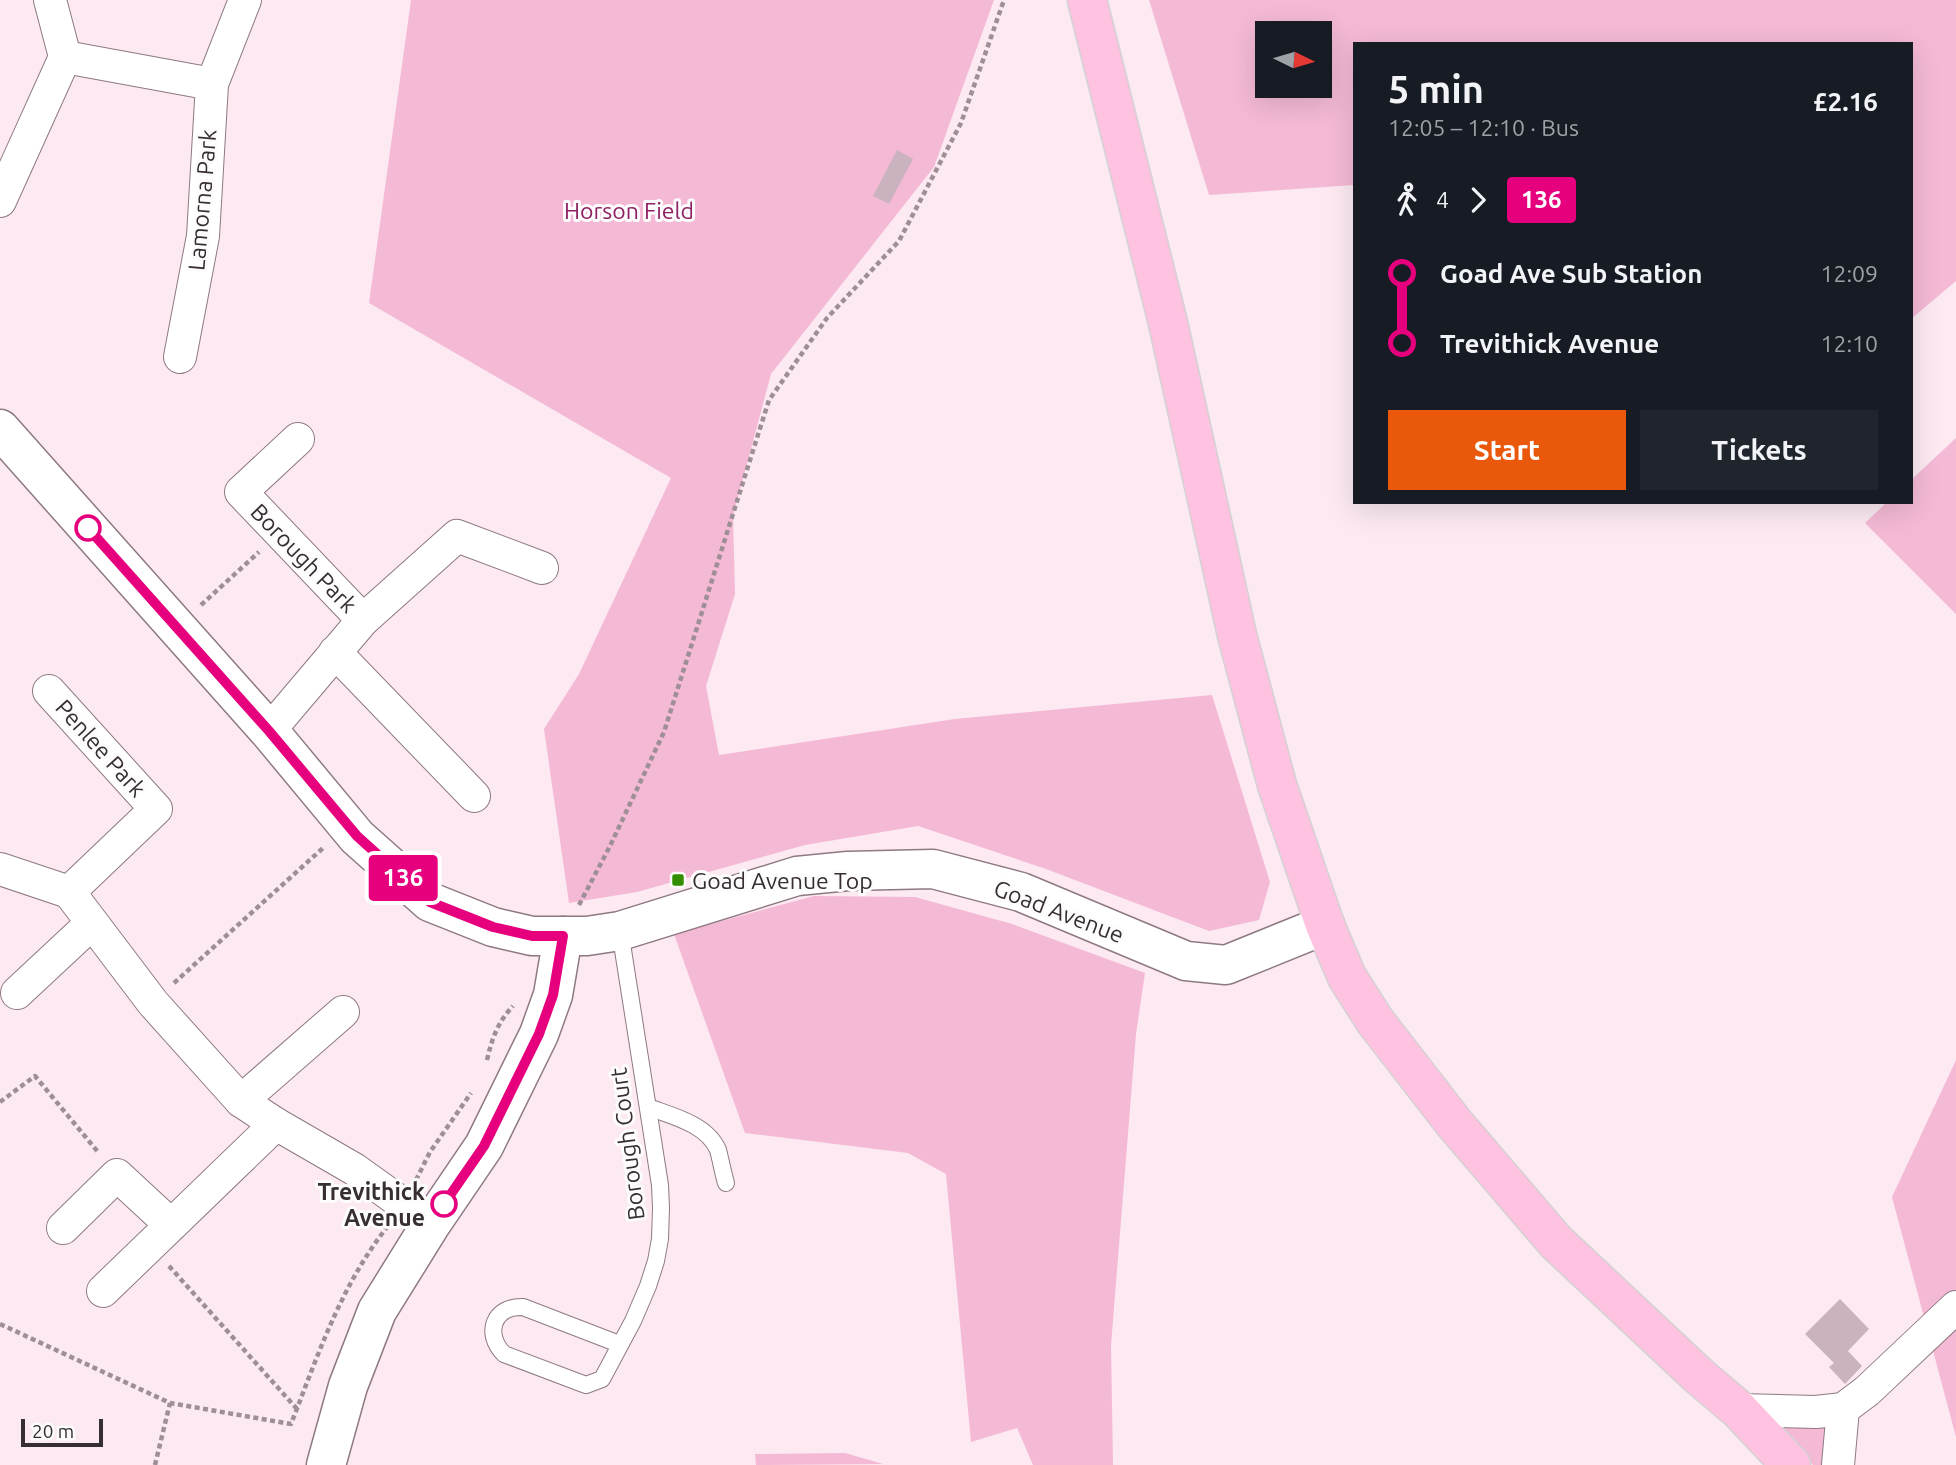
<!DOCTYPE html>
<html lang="en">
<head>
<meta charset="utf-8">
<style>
	:root { --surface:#171b24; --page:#20242c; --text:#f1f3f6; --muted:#9ea1a6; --accent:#ea580c }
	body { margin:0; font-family:Ubuntu,sans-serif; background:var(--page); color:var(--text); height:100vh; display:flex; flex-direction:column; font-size:26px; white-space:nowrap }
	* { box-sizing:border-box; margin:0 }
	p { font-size:23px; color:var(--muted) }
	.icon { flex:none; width:38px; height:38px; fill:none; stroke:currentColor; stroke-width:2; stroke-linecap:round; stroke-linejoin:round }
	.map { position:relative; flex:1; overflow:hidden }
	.sheet { position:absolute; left:1353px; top:42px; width:560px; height:462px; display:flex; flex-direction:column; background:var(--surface); border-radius:0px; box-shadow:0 7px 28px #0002 }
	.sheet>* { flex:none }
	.badge { padding:0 14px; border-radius:5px; font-size:24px; line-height:46px }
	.needle { width:46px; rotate:95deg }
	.fabs { position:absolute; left:1255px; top:21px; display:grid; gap:14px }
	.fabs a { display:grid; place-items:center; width:77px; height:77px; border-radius:0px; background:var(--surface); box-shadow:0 7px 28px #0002; font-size:35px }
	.scale { position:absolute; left:21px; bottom:18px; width:82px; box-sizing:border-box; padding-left:7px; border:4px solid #362e32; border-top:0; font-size:19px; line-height:24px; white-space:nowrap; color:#362e32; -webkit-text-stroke:5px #fcfcfc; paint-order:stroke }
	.map>.badge { position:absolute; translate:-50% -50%; box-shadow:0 0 0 4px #fff }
	.legs { display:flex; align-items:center; gap:10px; height:77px; padding:0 35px; font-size:23px }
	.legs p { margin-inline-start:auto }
	.headline { display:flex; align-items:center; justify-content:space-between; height:119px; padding:0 35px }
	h1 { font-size:38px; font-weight:700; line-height:52px }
	.primary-button { display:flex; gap:14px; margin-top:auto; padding:14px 35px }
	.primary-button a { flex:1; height:80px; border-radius:0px; background:var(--accent); color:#fff; font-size:28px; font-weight:700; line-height:80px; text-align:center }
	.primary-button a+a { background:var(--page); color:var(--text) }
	ul { padding:0 35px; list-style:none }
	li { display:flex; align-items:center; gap:24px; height:70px; font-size:26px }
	li i { display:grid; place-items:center; width:10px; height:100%; margin:0 9px; background:currentColor }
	li i::after { content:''; width:18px; height:18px; margin:-9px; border:5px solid; border-radius:50%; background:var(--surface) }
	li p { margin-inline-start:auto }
	li:first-child i { background:linear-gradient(#0000 50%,currentColor 0) }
	li:last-child i { background:linear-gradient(currentColor 50%,#0000 0) }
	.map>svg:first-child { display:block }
</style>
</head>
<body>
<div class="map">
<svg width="1956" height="1465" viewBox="0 0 1956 1465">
	<rect width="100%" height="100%" fill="#fce9f2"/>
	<g fill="#f4b9d5" fill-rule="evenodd">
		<path d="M411,0H994L934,167L771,374L733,516L735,594L706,686L719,755L955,719L1212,695L1270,882L1259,920L1209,931L1046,869L918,826L805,845L637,892L569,903L544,729L579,674L671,478L369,303Z"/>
		<path d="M1149,0H1956V281L1911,319V44H1354V185L1209,195ZM1267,33H1320V86H1267Z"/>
		<path d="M1956,438V614L1865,523L1887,502H1911V480Z"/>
		<path d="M814,896L915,897L1012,924L1145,973L1136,1034L1111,1345L1113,1465H1033L1017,1428L971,1442L946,1174L908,1153L745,1133L674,934Z"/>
		<path d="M1956,1060V1437L1892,1197Z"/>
		<path d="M1776,1419L1833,1424L1828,1465H1813Z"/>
		<path d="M845,1453L883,1464L756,1465L755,1454Z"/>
	</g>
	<g fill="#cab3be">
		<path d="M897,150L913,159L889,204L873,196Z"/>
		<path d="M1840,1299L1869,1329L1848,1351L1862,1366L1845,1384L1829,1367L1834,1363L1805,1334Z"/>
	</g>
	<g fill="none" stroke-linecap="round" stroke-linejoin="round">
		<g stroke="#8e7982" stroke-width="18">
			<g id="service">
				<path d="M648,1107C672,1116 707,1124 718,1150C721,1161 723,1173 726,1183"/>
				<path d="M619,1344L523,1307C493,1306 484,1334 504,1354L586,1385L602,1379L633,1321L648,1286L656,1261L660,1239L661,1208L660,1185L620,931"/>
			</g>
		</g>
		<g stroke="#8e7982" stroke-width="34">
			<g id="minor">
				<path d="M65,57L212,84"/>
				<path d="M0,201L65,57L50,0"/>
				<path d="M180,357L203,236L212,84L245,0"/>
				<path d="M298,439L241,492L363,620"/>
				<path d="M335,652L474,796"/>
				<path d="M49,691L156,809L69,892"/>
				<path d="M269,731L363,620L457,536L542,568"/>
				<path d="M0,869L69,892L153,1003L241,1101L276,1124L354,1169L431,1224"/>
				<path d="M17,993L92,923"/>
				<path d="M241,1101L343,1012"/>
				<path d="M63,1228L117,1175L171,1225"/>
				<path d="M103,1291L276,1124"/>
				<path d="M1739,1410L1816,1412L1843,1409L1867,1391L1956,1307"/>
				<path d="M1838,1465L1843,1409"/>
			</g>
		</g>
		<g stroke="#8e7982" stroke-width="41">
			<g id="tertiary">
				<path d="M0,429L269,731L357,837L430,902L493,927L532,936H587L620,931L797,876L848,871L933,869L1021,892L1186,961L1226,965L1325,925"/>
				<path d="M326,1465L348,1386L377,1311L431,1224L484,1146L539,1034L553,995L563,936"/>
			</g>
		</g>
		<g stroke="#d3d1d2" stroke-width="41">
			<path id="primary" d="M1087,0L1168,323L1237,635L1277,785L1325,925L1347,977L1375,1021L1454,1123L1556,1242L1699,1376L1739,1410L1791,1465"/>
		</g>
		<g stroke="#9d8f95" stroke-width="4.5" stroke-dasharray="5 3.5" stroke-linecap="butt">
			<path d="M201,605L259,552"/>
			<path d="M579,905L610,846L664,732L769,400L827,318L899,241L961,123L1004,0"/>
			<path d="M174,983L323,848"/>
			<path d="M487,1060C492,1038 498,1022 513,1006"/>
			<path d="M0,1102L35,1076L98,1152"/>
			<path d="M416,1180L430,1152L471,1093"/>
			<path d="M169,1266L297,1409"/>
			<path d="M0,1324L170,1403L291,1424C318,1355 341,1285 388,1226"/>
			<path d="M155,1465L170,1403"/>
		</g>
		<use href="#service" stroke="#fff" stroke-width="16"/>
		<use href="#minor" stroke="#fff" stroke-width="32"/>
		<use href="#tertiary" stroke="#fff" stroke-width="38"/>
		<use href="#primary" stroke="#ffc2e0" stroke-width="38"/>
	</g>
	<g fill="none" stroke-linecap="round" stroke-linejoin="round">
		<g stroke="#fff" stroke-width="16">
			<path id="line-1" d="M88,528L269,731L357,836L430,902L493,927L532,936H563L553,995L539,1034L484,1146L444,1204"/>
		</g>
		<use href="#line-1" stroke="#e6007e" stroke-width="10"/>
	</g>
	<g fill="#fff" stroke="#e6007e" stroke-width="3.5">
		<circle cx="88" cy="528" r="12"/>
		<circle cx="444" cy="1204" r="12"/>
	</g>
	<rect fill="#338f01" stroke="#fcfcfc" stroke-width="2.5" x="671" y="873" width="14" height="14" rx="3.5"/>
	<g text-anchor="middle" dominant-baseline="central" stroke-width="6" stroke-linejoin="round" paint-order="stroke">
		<g font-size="23" fill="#362e32" stroke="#fcfcfc">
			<text transform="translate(202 200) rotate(-85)">Lamorna Park</text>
			<text transform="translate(304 558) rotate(46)">Borough Park</text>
			<text transform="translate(101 748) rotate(48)">Penlee Park</text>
			<text transform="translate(1059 911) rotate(21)">Goad Avenue</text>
			<text transform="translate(627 1144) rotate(-97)">Borough Court</text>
		</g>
		<g font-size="23" fill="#8f2162" stroke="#fcfcfc">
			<text x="629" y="210">Horson Field</text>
		</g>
		<g font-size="23" fill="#362e32" stroke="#fcfcfc" text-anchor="start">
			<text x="692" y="880">Goad Avenue Top</text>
		</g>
		<g font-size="23" font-weight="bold" fill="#362e32" stroke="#fcfcfc" text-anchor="end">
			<text x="425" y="1191">Trevithick<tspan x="425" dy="26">Avenue</tspan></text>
		</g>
	</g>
</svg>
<div class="fabs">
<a><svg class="needle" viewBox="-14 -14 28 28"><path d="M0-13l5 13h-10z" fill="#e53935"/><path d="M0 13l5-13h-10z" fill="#9ea1a6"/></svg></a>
</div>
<div class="scale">20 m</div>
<b class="badge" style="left:403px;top:878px;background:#e6007e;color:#fff">136</b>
<section class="sheet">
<div class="headline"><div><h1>5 min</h1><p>12:05 – 12:10 · Bus</p></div><b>£2.16</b></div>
<div class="legs"><svg class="icon" aria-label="walk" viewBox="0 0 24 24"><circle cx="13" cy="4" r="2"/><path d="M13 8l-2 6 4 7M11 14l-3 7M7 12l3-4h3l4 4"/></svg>4<svg class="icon" aria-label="forward" viewBox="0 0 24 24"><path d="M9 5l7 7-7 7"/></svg><b class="badge" style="background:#e6007e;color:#fff">136</b></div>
<ul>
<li><i style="color:#e6007e"></i><b>Goad Ave Sub Station</b><p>12:09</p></li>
<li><i style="color:#e6007e"></i><b>Trevithick Avenue</b><p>12:10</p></li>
</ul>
<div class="primary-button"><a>Start</a><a>Tickets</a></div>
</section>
</div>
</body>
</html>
